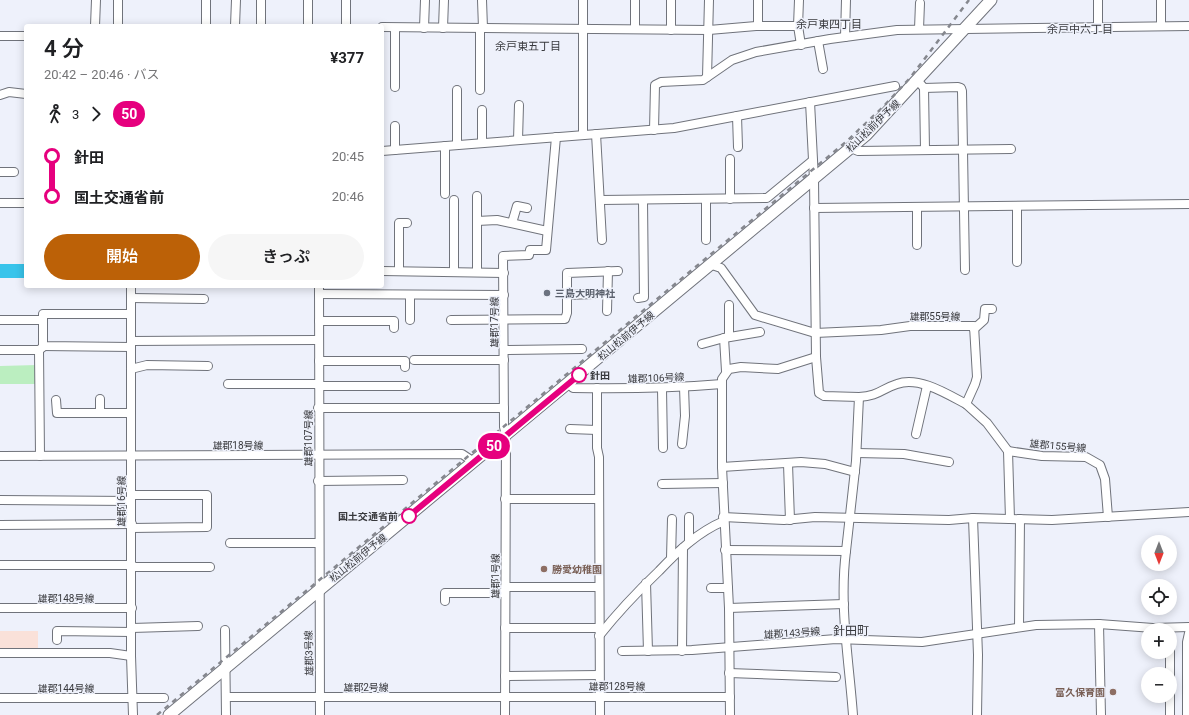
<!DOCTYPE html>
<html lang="ja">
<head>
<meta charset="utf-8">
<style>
	:root { --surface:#fff; --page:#f6f6f6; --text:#202124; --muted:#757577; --accent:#bc6107 }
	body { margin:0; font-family:Roboto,"Noto Sans JP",sans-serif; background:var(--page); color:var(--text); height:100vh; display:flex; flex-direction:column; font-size:15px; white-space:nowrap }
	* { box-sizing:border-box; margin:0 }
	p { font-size:13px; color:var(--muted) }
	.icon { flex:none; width:22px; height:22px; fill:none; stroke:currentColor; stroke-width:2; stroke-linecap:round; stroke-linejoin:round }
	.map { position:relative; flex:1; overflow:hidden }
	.side { position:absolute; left:24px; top:24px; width:360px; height:264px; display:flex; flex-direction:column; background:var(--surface); border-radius:4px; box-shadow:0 2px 10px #0003 }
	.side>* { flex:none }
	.badge { padding:0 8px; border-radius:13px; font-size:14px; line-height:26px }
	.needle { width:26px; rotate:180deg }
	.controls { position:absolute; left:1141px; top:535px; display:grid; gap:8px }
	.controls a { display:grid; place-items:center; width:36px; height:36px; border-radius:50%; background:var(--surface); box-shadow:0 2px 10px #0003; font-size:20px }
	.map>.badge { position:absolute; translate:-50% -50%; box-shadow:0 0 0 2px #fff }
	.legs { display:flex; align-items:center; gap:6px; height:44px; padding:0 20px; font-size:13px }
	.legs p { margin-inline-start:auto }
	.summary { display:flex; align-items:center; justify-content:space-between; height:68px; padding:0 20px }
	h1 { font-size:22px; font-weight:600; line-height:30px }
	.cta { display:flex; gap:8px; margin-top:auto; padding:8px 20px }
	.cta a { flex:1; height:46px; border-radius:24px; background:var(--accent); color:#fff; font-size:16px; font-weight:600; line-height:46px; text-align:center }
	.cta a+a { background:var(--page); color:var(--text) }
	ul { padding:0 20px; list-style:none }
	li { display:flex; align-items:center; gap:14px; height:40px; font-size:15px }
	li i { display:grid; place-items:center; width:6px; height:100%; margin:0 5px; background:currentColor }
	li i::after { content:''; width:10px; height:10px; margin:-5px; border:3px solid; border-radius:50%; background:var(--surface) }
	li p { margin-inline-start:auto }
	li:first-child i { background:linear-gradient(#0000 50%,currentColor 0) }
	li:last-child i { background:linear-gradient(currentColor 50%,#0000 0) }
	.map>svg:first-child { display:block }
</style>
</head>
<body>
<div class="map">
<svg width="1189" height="715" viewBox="0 0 1189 715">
	<rect width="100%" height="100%" fill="#eef1fb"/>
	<rect fill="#fae1d9" x="0" y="631" width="38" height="20"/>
	<path fill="#bbeec0" d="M37,365V384H0V366Z"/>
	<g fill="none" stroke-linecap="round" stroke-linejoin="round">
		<path stroke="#38c4eb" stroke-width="14" d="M0,271H26"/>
		<g stroke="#70737b" stroke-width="10">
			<g id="minor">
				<path d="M346,0V26"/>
				<path d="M482,0L483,28"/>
				<path d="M635,0V29"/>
				<path d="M799,0L798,26L801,45"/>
				<path d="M1098,0V27"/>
				<path d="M95,26L96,0"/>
				<path d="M118,26V0"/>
				<path d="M206,26V0"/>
				<path d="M235,26L236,0"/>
				<path d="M261,26V0"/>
				<path d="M308,26V0"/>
				<path d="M758,26V0"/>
				<path d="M1161,26V0"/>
				<path d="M382,27L709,30L756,26H798"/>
				<path d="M395,28V87"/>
				<path d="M424,28L425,0"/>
				<path d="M443,28L444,0"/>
				<path d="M919,29L920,3"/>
				<path d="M671,30V0"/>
				<path d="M0,36H26"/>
				<path d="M845,37L846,0"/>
				<path d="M818,41L823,69"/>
				<path d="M707,77L709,0"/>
				<path d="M918,81L924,88L958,87L961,88L962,91L965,270"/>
				<path d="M924,88L925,150"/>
				<path d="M480,90V28"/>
				<path d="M0,95L9,92L26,94"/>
				<path d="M737,116L738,147"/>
				<path d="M395,126V150"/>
				<path d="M654,130L655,85L661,82L703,80L732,60L756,52L830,39L897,30L1189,26"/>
				<path d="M596,134L602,240"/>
				<path d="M583,135V0"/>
				<path d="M518,140L519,105"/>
				<path d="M482,143V110"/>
				<path d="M457,145V90"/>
				<path d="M445,146V194"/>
				<path d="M851,148L858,151L1011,149"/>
				<path d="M382,151L674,128L895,86"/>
				<path d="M730,159V199"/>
				<path d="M0,172H14"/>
				<path d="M706,199V240"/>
				<path d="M601,200L767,198L812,161"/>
				<path d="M0,203H26"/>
				<path d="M1017,206V262"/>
				<path d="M814,208L1189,204"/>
				<path d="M477,221L497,220L547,231"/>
				<path d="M512,223L517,206L527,208"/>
				<path d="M917,245V208"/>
				<path d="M712,265L721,268L755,315L815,333L881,330L910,326H974L977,377L975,384L966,404L987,423L1008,451L1010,519"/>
				<path d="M382,271L504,273"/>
				<path d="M399,271V223H407"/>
				<path d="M454,272V200"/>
				<path d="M477,272V196"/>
				<path d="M131,286V656L133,715"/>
				<path d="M319,286L320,715"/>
				<path d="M319,294L504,295"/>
				<path d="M567,295L594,294"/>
				<path d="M410,296V320"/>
				<path d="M131,298L204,299"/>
				<path d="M638,298L644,297L643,200"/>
				<path d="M729,305V337"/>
				<path d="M607,311L608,271"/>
				<path d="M131,314H43V346L131,347"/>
				<path d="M0,320H43"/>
				<path d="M451,320L565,319L567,313V273L618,271"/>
				<path d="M319,321H394V328"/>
				<path d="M974,329L984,320L985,309H992"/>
				<path d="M724,338L726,371"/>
				<path d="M131,341L319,340"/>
				<path d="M702,344L724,338L760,332"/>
				<path d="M0,350H39L43,347"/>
				<path d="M39,350L40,456"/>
				<path d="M504,350L582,349"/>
				<path d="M414,360H504"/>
				<path d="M319,361H405V367"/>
				<path d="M131,369L147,365L208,366"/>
				<path d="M228,384H319"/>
				<path d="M569,384L573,388C623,389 672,388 722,384"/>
				<path d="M319,386H406"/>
				<path d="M597,388V448L599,457L600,715"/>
				<path d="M662,389L663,448"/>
				<path d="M859,397C879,396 881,389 897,384C919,376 947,394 966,404"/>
				<path d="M100,399V413"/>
				<path d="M56,400L57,413H131"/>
				<path d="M318,408H504"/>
				<path d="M570,429L597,430"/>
				<path d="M916,434L927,386"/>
				<path d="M682,444L685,416L684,387"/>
				<path d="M1008,451L1042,456L1086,457L1100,465L1105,479L1108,517"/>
				<path d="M857,453L904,454L949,462"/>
				<path d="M0,456L462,454L474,462"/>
				<path d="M788,464L790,520"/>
				<path d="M722,467L801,462L825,464L855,472"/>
				<path d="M318,481L403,480"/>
				<path d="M662,484L723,483"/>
				<path d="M131,495H207V527L132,528"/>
				<path d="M505,499H599"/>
				<path d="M0,500L131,501"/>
				<path d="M723,517L784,520L815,517L949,520L973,518L1052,520L1189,512"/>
				<path d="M973,518L978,655L977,715"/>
				<path d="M0,525L132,524"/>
				<path d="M689,542V517"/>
				<path d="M230,543H318"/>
				<path d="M725,550L846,551L856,461L859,397L824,396L819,393L816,357L814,179L810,102"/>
				<path d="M846,551C839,606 849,660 853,715"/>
				<path d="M671,558L672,519"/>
				<path d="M0,565H132"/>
				<path d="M132,567H210"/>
				<path d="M646,583L648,651"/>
				<path d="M505,587H599"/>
				<path d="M711,588H728"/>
				<path d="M445,601V593H505"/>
				<path d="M0,608H132"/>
				<path d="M729,608L844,604"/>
				<path d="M1099,624L1101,715"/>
				<path d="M1019,627L1020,519"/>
				<path d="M132,628L198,626"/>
				<path d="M505,628H599"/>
				<path d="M225,630L226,715"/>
				<path d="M599,636C618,612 637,592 659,571C678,551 698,532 724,521"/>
				<path d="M1170,638V715"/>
				<path d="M57,640V631L131,632"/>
				<path d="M622,651L692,650L836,639L922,642L1036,625L1099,624L1153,628L1189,627"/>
				<path d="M682,651L683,548"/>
				<path d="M0,653H110L131,656"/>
				<path d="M729,673L836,677"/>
				<path d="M505,676L599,675"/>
				<path d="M226,697H730"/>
				<path d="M0,698H164"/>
				<path d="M505,715L506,436L504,427L503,256L529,255L530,250H546L556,137"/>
				<path d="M730,715L729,608L722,467V379L729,369L741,367L778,369L816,357"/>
				<path d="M1187,715V642L1189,633"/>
			</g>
		</g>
		<g stroke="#70737b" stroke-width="13">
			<path id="secondary" d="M169,715L866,135L991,0"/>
		</g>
		<use href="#minor" stroke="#fff" stroke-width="8"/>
		<use href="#secondary" stroke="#fff" stroke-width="11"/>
		<path stroke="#85878e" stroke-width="2.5" stroke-dasharray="5 5" stroke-linecap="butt" d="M157,715L847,141L883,107L910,78L969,0"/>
	</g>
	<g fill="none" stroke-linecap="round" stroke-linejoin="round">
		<g stroke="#fff" stroke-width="9">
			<path id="line-1" d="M409,516L579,375"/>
		</g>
		<use href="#line-1" stroke="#e6007e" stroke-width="6"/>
	</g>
	<circle fill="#6b7280" stroke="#eef1fb" stroke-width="1.5" cx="547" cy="293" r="4"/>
	<g fill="#fff" stroke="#e6007e" stroke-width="2">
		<circle cx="579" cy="375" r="7"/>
		<circle cx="409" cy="516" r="7"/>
	</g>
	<g fill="#8d6e63" stroke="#eef1fb" stroke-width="1.5">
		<circle cx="544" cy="569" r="4"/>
		<circle cx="1113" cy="692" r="4"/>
	</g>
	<g text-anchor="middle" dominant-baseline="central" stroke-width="3" stroke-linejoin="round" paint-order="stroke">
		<g font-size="10" fill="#38393d" stroke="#eef1fb">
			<text transform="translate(873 126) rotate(-44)">松山松前伊予線</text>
			<text x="935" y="316">雄郡55号線</text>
			<text transform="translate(494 322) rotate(-90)">雄郡17号線</text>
			<text transform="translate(626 336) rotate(-40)">松山松前伊予線</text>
			<text transform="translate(656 378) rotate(-2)">雄郡106号線</text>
			<text transform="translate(308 438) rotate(-90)">雄郡107号線</text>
			<text x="238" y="445">雄郡18号線</text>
			<text transform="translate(1058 446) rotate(5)">雄郡155号線</text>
			<text transform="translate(121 501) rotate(-90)">雄郡16号線</text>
			<text transform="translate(358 558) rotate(-39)">松山松前伊予線</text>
			<text transform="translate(495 576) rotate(-90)">雄郡1号線</text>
			<text x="66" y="598">雄郡148号線</text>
			<text transform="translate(792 633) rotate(-4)">雄郡143号線</text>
			<text transform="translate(309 653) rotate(-91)">雄郡3号線</text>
			<text x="617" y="686">雄郡128号線</text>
			<text x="366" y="687">雄郡2号線</text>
			<text x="66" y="688">雄郡144号線</text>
		</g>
		<g font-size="10" font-weight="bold" fill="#5b616d" stroke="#eef1fb" text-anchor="start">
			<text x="555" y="293">三島大明神社</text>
		</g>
		<g font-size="10" font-weight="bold" fill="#38393d" stroke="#eef1fb" text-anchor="start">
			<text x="590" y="375">針田</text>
			<text x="398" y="516" text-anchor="end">国土交通省前</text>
		</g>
		<g font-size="10" font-weight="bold" fill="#785e54" stroke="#eef1fb" text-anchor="start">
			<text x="552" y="569">勝愛幼稚園</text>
			<text x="1105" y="692" text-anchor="end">富久保育園</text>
		</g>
		<g font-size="11" fill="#38393d" stroke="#eef1fb">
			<text x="829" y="24">余戸東四丁目</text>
			<text x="1080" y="29">余戸中六丁目</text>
			<text x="528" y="46">余戸東五丁目</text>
		</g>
		<g font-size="12" fill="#38393d" stroke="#eef1fb">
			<text x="851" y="631">針田町</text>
		</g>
	</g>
</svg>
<div class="controls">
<a><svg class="needle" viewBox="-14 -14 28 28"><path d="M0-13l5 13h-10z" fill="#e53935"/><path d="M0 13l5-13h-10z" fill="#757577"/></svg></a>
<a><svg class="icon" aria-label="locate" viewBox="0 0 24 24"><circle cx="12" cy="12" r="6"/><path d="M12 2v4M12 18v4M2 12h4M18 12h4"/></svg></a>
<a>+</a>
<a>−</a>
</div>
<b class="badge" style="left:494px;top:446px;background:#e6007e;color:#fff">50</b>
<section class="side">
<div class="summary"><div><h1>4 分</h1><p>20:42 – 20:46 · バス</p></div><b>¥377</b></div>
<div class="legs"><svg class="icon" aria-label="walk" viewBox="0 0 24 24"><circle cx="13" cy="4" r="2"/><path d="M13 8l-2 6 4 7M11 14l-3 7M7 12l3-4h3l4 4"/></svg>3<svg class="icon" aria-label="forward" viewBox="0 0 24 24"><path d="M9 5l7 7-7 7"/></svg><b class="badge" style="background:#e6007e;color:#fff">50</b></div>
<ul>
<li><i style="color:#e6007e"></i><b>針田</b><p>20:45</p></li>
<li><i style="color:#e6007e"></i><b>国土交通省前</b><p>20:46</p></li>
</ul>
<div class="cta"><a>開始</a><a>きっぷ</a></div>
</section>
</div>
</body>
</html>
